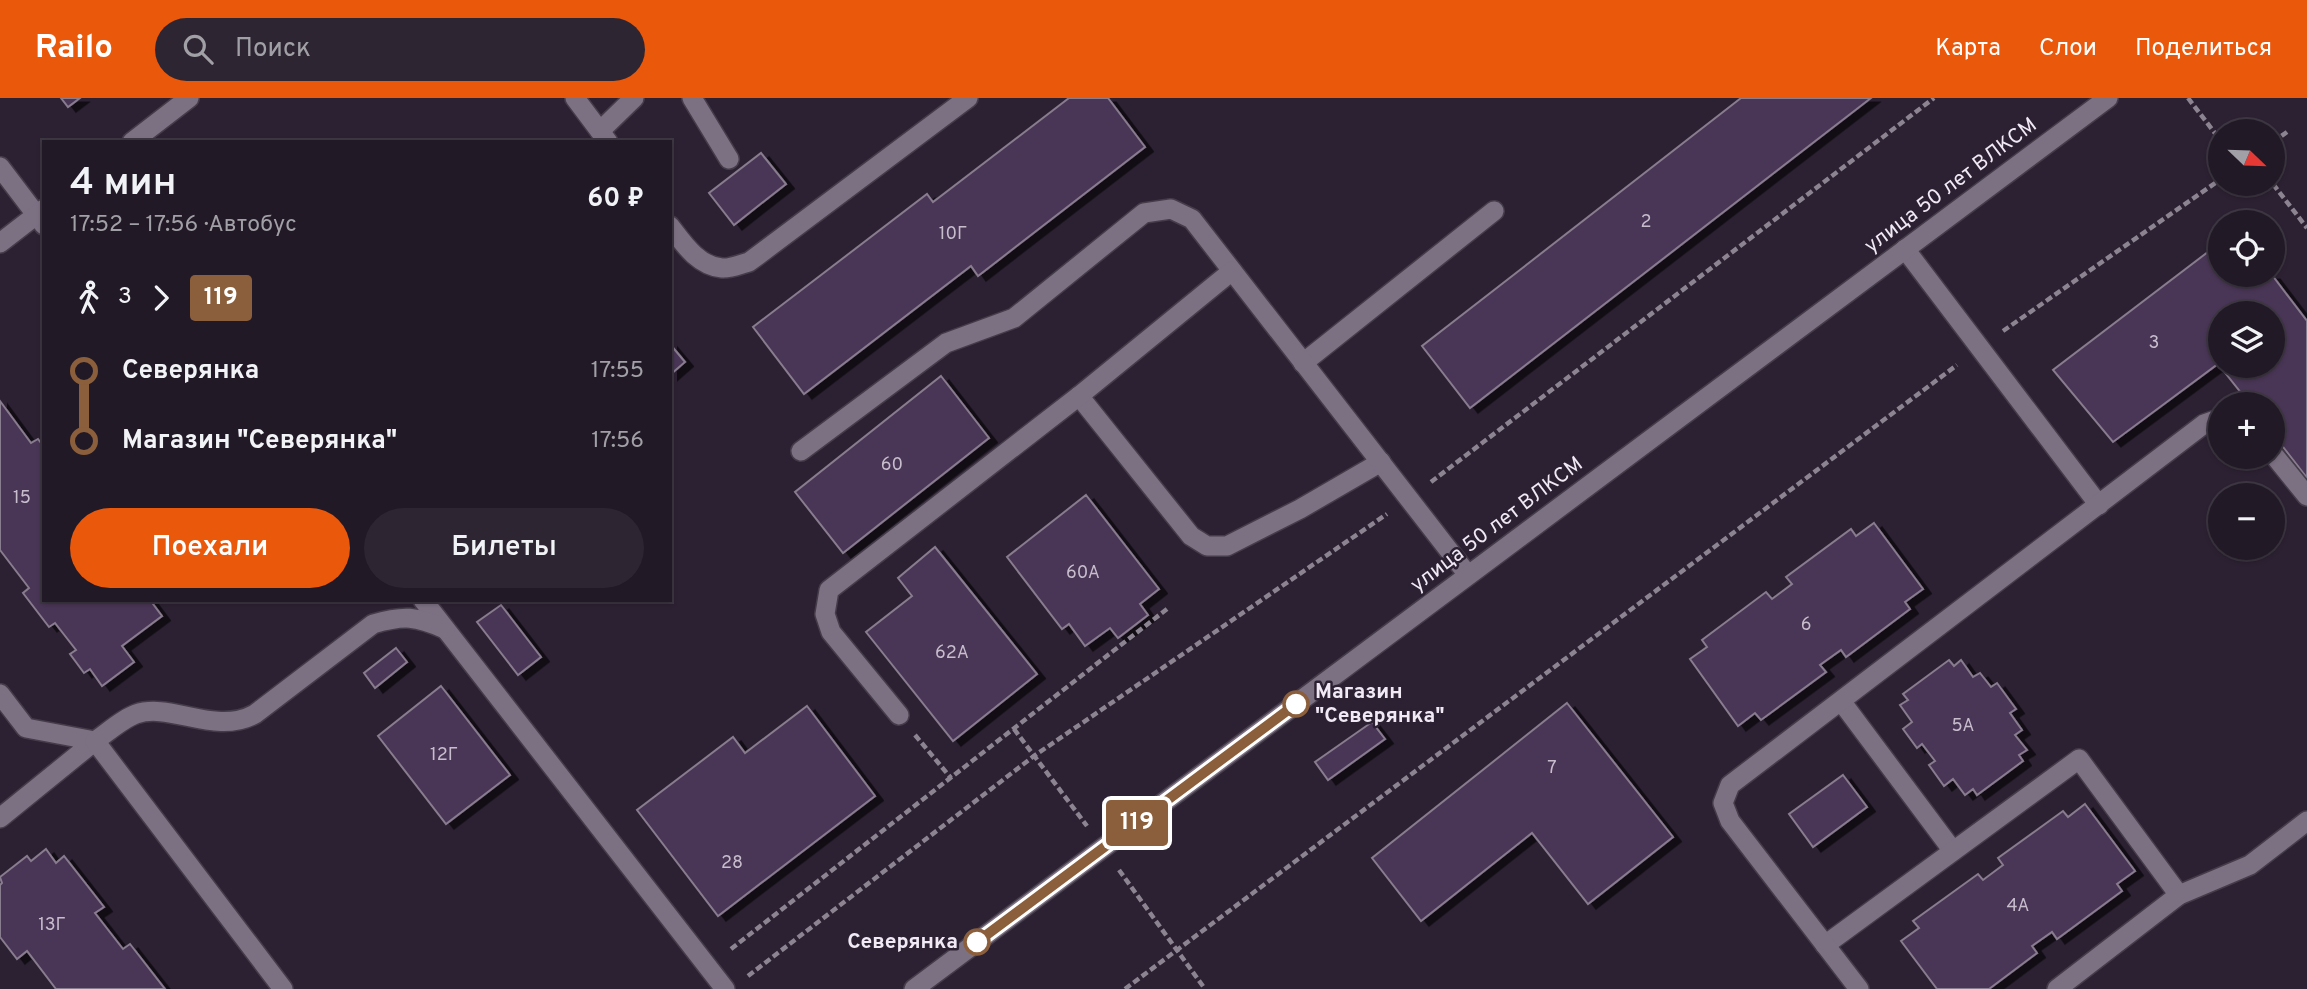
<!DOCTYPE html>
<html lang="ru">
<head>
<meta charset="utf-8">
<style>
	:root { --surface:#211926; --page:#2d2632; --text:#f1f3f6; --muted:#a2a0a7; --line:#3e3843; --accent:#ea580c }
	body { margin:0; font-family:Overpass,sans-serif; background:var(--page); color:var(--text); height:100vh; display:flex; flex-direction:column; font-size:26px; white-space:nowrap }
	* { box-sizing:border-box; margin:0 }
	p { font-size:23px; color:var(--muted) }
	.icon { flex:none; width:38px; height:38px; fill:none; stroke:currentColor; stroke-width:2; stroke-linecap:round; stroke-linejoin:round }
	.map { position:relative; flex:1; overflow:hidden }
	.details { position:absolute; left:42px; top:42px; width:630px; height:462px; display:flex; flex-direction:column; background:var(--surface); border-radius:0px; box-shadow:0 2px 5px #0004,0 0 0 2px var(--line) }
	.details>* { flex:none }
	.badge { padding:0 14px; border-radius:5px; font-size:24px; line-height:46px }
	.needle { width:46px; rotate:113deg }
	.fabs { position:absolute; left:2208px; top:21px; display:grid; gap:14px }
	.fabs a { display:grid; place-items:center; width:77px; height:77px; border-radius:50%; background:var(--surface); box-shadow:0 2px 5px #0004,0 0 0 2px var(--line); font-size:35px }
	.map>.badge { position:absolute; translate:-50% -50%; box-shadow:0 0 0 4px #fff }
	.legs { display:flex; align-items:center; gap:10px; height:77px; padding:0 28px; font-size:23px }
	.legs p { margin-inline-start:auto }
	.headline { display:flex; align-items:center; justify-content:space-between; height:119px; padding:0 28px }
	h1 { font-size:38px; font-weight:600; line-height:52px }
	.button { display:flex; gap:14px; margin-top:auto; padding:14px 28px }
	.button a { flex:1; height:80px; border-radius:42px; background:var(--accent); color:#fff; font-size:28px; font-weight:600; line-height:80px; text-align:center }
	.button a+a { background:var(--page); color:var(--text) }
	ul { padding:0 28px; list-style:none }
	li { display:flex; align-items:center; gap:24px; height:70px; font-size:26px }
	li i { display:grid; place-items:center; width:10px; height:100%; margin:0 9px; background:currentColor }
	li i::after { content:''; width:18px; height:18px; margin:-9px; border:5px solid; border-radius:50%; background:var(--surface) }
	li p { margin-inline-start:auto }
	li:first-child i { background:linear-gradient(#0000 50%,currentColor 0) }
	li:last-child i { background:linear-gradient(currentColor 50%,#0000 0) }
	header { display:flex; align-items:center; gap:42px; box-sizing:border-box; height:98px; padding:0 35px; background:var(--accent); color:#fff }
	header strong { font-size:33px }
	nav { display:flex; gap:38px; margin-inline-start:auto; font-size:24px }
	.search { width:490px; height:63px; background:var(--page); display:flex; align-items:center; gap:18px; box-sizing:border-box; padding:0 24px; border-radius:38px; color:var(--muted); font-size:26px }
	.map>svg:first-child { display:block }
</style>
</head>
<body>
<header>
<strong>Railo</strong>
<div class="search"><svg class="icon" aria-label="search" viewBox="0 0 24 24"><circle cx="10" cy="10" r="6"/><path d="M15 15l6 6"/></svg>Поиск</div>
<nav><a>Карта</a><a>Слои</a><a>Поделиться</a></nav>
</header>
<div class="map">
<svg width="2307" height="891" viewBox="0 0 2307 891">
	<defs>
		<filter id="shadow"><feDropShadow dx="8" dy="4.5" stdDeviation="0" flood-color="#0009"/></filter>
	</defs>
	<rect width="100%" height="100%" fill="#2c2132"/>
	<g fill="#4a3555" stroke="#887b8f" stroke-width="2" fill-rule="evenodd" filter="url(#shadow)">
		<path d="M61,0H80L68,9Z"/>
		<path d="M1069,0H1108L1145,49L978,178L971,168L804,296L753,229L927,96L933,104Z"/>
		<path d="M1741,0H1871L1470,310L1422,248Z"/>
		<path d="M761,55L786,86L734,127L709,95Z"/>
		<path d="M2221,144V177H2272L2307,223V380L2273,336V306H2250L2218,266L2113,344L2053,272ZM2221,215H2273V268H2221Z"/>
		<path d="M670,246L685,264L670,277Z"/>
		<path d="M941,278L989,340L843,455L795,394Z"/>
		<path d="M0,303L31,345L38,341L44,349V502H150L162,518L122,548L134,564L102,588L90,571L84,575L70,556L76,552L55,525L49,529L23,495L29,490L0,452Z"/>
		<path d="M1086,397L1159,491L1140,506L1148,517L1118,540L1110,530L1085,548L1069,526L1062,531L1007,459Z"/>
		<path d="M1874,425L1923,491L1905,504L1910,511L1846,559L1841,552L1820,567L1826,574L1761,622L1755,615L1738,628L1690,561L1707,549L1702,542L1766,494L1772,501L1792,486L1786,479L1851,431L1856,438Z"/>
		<path d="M935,449L1037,576L953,643L866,534L912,498L898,480Z"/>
		<path d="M501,507L541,559L518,577L477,524Z"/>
		<path d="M396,550L407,564L375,590L364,575Z"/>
		<path d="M1949,562L1954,568L1961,562L1973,579L1980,575L1991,589L1997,585L2016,611L2010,615L2022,632L2015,637L2027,652L2019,657L2023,663L1977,697L1973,691L1965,697L1953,681L1944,688L1929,667L1935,663L1922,646L1917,650L1903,631L1912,624L1900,607L1908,602L1903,596Z"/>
		<path d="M441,588L510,677L446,726L378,638Z"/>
		<path d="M1567,605L1673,739L1588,806L1532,735L1421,823L1372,760Z"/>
		<path d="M807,608L875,698L718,818L637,712L733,639L745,655Z"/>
		<path d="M1372,624L1385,641L1328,682L1315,664Z"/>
		<path d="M1843,677L1867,709L1813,749L1789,716Z"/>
		<path d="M2085,706L2135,773L2117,786L2122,793L2057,841L2052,834L2032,848L2037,855L1989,891H1937L1901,843L1919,830L1913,823L1978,776L1983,782L2003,767L1998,760L2063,713L2068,719Z"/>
		<path d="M46,751L56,765L64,758L104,809L95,815L123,851L130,846L165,891H56L27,853L17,861L0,839V787L2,785L0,779L27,758L31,763Z"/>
	</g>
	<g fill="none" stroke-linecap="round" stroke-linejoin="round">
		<g stroke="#453c49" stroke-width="22">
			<g id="service">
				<path d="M575,0L608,44"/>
				<path d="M692,0L729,61"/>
				<path d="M600,33L634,0"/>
				<path d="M132,44L189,0"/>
				<path d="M0,69L44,127"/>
				<path d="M670,128C683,145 698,168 722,170C730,171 741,166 749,164L968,0"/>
				<path d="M0,145L44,111"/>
				<path d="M1905,151L2099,407"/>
				<path d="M1303,265L1494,113"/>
				<path d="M1079,298L1191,438L1207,448H1227L1300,411L1381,364"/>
				<path d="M801,353L946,245L1014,220L1144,115L1171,111L1192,121L1468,477"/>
				<path d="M2273,356L2307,398"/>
				<path d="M423,502L725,891"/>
				<path d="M0,596L26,630L95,643L0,720"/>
				<path d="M1841,603L1953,753"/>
				<path d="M899,617L831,534L825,516L829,492L1079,298L1232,173"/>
				<path d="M1825,847L2079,661L2179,797"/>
				<path d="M283,891L95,643C107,635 122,621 136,616C171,604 215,638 255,616L373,526C404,517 416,518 445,531"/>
				<path d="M1859,891L1730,723L1723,705L1730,687L2204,326L2221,320"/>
				<path d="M2057,891L2179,797L2250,767L2307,723"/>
			</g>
		</g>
		<g stroke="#453c49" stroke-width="22">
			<path id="secondary" d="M914,891L2108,0"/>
		</g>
		<g stroke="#8d8492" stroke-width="4.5" stroke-dasharray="7 3.5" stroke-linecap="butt">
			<path d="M2188,0L2221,43"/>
			<path d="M2273,44L2287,34"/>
			<path d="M2273,86L2307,130"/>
			<path d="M2003,233L2221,81"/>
			<path d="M1431,384L1934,0"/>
			<path d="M1014,631L1087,728"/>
			<path d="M915,637L951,680"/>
			<path d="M1119,772L1205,891"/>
			<path d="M731,851L1167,511"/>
			<path d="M748,878L1034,658L1387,416"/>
			<path d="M1125,891L1957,267"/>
		</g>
		<use href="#service" stroke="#7c7083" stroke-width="19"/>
		<use href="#secondary" stroke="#7c7083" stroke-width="19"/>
	</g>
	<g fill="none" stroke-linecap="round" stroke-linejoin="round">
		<g stroke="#fff" stroke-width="16">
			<path id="line-1" d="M977,844L1296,606"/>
		</g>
		<use href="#line-1" stroke="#8b5e3c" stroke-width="10"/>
	</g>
	<g fill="#fff" stroke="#8b5e3c" stroke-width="3.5">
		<circle cx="1296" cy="606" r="12"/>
		<circle cx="977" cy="844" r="12"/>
	</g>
	<g text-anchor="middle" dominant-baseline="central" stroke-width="5" stroke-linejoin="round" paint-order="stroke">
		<g font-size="18" fill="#c7bdcd">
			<text x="1646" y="124">2</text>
			<text x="953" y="136">10Г</text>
			<text x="2154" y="245">3</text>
			<text x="892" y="367">60</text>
			<text x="22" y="400">15</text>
			<text x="1083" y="475">60А</text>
			<text x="1806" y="527">6</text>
			<text x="952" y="555">62А</text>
			<text x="1963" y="628">5А</text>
			<text x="444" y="657">12Г</text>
			<text x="1552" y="670">7</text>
			<text x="732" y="765">28</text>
			<text x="2018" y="808">4А</text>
			<text x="52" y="827">13Г</text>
		</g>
		<g font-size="21" fill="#f1eaf5" stroke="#2c2132">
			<text transform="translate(1951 88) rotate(-37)">улица 50 лет ВЛКСМ</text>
			<text transform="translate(1497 427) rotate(-37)">улица 50 лет ВЛКСМ</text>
		</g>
		<g font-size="21" font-weight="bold" fill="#f1eaf5" stroke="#2c2132" text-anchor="start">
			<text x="1315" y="594">Магазин<tspan x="1315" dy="24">"Северянка"</tspan></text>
			<text x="958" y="844" text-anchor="end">Северянка</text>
		</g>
	</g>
</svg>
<div class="fabs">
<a><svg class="needle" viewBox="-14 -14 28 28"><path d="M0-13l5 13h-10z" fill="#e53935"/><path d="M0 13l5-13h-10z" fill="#a2a0a7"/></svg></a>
<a><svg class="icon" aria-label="locate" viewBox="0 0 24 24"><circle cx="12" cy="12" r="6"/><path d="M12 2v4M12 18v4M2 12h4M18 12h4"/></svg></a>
<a><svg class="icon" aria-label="layers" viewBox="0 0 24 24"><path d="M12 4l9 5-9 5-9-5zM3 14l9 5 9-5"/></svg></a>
<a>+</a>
<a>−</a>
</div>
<b class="badge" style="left:1137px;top:725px;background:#8b5e3c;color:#fff">119</b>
<section class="details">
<div class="headline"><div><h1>4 мин</h1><p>17:52 – 17:56 · Автобус</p></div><b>60 ₽</b></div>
<div class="legs"><svg class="icon" aria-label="walk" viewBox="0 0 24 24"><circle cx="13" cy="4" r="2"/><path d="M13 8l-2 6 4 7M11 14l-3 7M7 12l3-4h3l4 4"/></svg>3<svg class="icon" aria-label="forward" viewBox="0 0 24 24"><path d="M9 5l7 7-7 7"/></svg><b class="badge" style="background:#8b5e3c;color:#fff">119</b></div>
<ul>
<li><i style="color:#8b5e3c"></i><b>Северянка</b><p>17:55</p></li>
<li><i style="color:#8b5e3c"></i><b>Магазин &quot;Северянка&quot;</b><p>17:56</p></li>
</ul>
<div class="button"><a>Поехали</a><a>Билеты</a></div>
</section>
</div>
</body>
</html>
